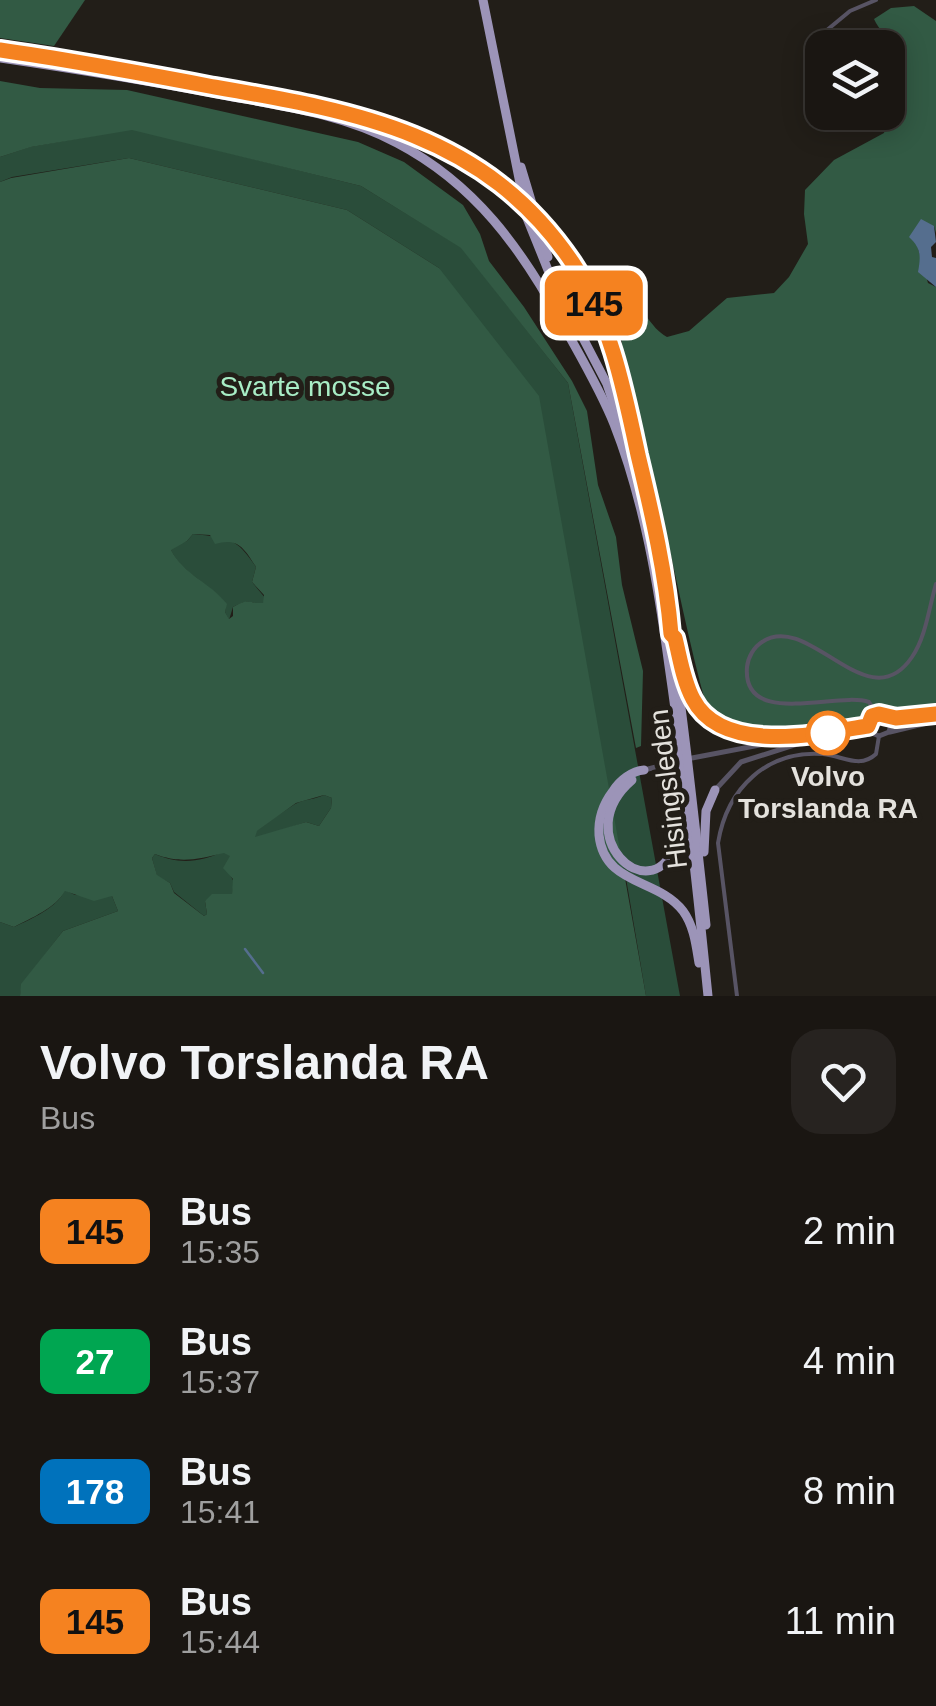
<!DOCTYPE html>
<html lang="en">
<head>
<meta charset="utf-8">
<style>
	:root { --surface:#1a1612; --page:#272320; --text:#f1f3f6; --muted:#9f9f9f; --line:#383532 }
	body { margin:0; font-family:Helvetica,sans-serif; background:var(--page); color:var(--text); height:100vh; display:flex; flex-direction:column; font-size:38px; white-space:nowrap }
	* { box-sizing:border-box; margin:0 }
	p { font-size:32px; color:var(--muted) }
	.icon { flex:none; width:55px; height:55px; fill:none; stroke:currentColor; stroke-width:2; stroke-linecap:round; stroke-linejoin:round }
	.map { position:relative; height:996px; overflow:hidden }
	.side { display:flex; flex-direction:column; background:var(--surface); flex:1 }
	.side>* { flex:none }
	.badge { padding:0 20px; border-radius:15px; font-size:35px; line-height:65px }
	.controls { position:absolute; left:805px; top:30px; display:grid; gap:20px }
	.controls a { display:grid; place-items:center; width:100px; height:100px; border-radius:20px; background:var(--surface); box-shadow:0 5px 25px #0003,0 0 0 2px var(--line); font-size:50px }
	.map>.badge { position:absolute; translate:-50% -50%; box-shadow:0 0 0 5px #fff }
	.round { display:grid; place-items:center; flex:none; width:105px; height:105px; border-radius:30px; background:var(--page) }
	.headline { display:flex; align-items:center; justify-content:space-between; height:170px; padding:0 40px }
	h1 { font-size:48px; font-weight:800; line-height:75px }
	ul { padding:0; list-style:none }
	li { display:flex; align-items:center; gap:30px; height:130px; padding:0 40px }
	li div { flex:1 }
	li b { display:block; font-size:38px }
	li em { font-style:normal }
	li .badge { min-width:110px; font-weight:700; text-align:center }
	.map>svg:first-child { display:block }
</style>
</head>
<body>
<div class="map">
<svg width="936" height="996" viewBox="0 0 936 996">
	<rect width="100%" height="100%" fill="#221e18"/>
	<g fill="#2a4d3a">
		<path d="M132,129L361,186L462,248L568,383L680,996H646L626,878L439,268L347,210L129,158L12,177L0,182V157L30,147Z"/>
		<path d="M193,534C229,538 236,537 256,567L252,582L266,599L263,603C249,605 252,597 233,607L229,620L225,612L226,604C210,582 181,574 170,548L187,541Z"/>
		<path d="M324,795L332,798L331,808L319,826L306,822L261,837L228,871L234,882L232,894L205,901L207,914L204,916L174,892L170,883L157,876L152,858L155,854C210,879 253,830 295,804C304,799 314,800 324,795Z"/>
		<path d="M65,890L75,895L112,896L118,911L63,931L22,984L20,996H0V922L14,927C31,919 57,908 65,890Z"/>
	</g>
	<g fill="#325a44" fill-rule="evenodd">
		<path d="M0,0H85L54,46L0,38Z"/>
		<path d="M914,6L936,21V233L934,226L917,245L928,283L936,287V704L755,736L707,708C687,637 674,565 657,493C644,435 607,357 628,300C646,308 649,327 667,337L689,331L727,298L774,293L789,277L808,244L804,214L805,190L834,160L884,133C893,105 911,73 893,46C887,36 879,30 874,19L891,8Z"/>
		<path d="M0,81L40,88L127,90L358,142L404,162L463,205L480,234L489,261L524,307L572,381L587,411L598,485L616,537L622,585L643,671L641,746L636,748L568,383L461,248L361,186L132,130L31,147L0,157Z"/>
		<path d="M129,158L347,210L439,268L539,396L646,996H20L21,984L63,931L118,911L112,896L94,901L65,891C56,908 31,918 14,927L0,922V182L11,178ZM193,534L210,535L215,544C238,537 244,548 256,567L252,582L264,595L263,603C248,604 251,597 233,607V616L229,619L225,612L227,604C211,583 183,574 171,550L187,541ZM324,795L332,798L331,808L319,826L306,822L255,837L257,831L296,803ZM224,853L230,856L223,868L233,879L232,894H212L205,901L207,914L204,916L174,893L170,883L157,875L152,858L155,854C181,864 198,859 224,853Z"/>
	</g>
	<path fill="#556e8e" d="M921,219L934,226L936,242L931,247L932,257L936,258V287L918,272C921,256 921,248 909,237Z"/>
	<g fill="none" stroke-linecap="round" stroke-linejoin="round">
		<path stroke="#556e8e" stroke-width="2.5" d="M245,949L263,973"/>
		<g stroke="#585464" stroke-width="4">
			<path d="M821,35L850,11L876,0"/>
			<path d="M877,714L869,702C837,691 742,729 747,667C748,657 754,647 762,642C809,610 868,722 912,657C926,637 929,607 936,584"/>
			<path d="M737,996L718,843C727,788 767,750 823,754C843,756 860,769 876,754L879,736"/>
		</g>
		<g stroke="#585464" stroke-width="5">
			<path d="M887,716L891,725L889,732L879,736L872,733L869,721L877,714L896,718L936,714"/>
			<path d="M890,732L936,721"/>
			<path d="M797,738L868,727"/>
			<path d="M692,758L786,740"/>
			<path d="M644,770L672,763"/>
			<path d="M716,789L741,762L819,737"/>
		</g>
		<g stroke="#9c94b8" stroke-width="9">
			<path d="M483,0L527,218L550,275L607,384L630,452"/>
			<path d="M0,50C66,59 131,72 196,83C306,103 421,117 510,192"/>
			<path d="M0,58C75,69 149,81 223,95C283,106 343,114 397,143C475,184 521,248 562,323C580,356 600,389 614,424C644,500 658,585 669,666C685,776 697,886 708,996"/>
			<path d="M521,167L548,257"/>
			<path d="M544,225C613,312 630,410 651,516C677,652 691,788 706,925"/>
			<path d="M680,659C699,739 730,728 798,738"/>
			<path d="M644,770C632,771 620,780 613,791C603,804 598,819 599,835C604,886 658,878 683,911C694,926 696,945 699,963"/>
			<path d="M632,780C568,835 650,910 674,847C681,830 680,810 681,792"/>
			<path d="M704,852L706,811L715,790"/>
		</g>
		<path stroke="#9c94b8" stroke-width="9" d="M510,192L544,225"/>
	</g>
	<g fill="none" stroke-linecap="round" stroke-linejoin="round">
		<g stroke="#fff" stroke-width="22">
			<path id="line" d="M0,50C70,60 140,73 209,86C353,111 484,132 572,262C610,319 624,389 638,455C652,513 666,574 671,634L675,638C680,658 683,680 693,699C722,755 818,734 868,726L872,716L879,714L896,718L936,714"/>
		</g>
		<use href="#line" stroke="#f58220" stroke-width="15"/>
	</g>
	<circle fill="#fff" stroke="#f58220" stroke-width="5" cx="828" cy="733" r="20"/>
	<g text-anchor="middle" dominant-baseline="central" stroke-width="10" stroke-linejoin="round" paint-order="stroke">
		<g font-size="28" fill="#a8edc6" stroke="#221e18">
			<text x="305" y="386">Svarte mosse</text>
		</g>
		<g font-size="28" font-weight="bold" fill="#e4e2dd" stroke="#221e18">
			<text x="828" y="776">Volvo<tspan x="828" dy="32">Torslanda RA</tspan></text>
		</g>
		<g font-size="28" fill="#e4e2dd" stroke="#221e18">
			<text transform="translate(668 789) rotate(-97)">Hisingsleden</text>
		</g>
	</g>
</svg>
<div class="controls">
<a><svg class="icon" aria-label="layers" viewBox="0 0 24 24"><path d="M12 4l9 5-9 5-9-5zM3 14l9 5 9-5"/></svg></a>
</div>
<b class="badge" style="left:594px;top:303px;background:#f58220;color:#111">145</b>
</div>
<section class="side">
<div class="headline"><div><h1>Volvo Torslanda RA</h1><p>Bus</p></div><a class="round"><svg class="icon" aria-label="heart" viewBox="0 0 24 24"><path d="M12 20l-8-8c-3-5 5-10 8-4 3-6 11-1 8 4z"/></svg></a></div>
<ul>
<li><span class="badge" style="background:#f58220;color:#111">145</span><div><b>Bus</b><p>15:35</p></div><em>2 min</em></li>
<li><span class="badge" style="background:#00a651;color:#fff">27</span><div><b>Bus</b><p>15:37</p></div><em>4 min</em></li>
<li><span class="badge" style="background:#0072bc;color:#fff">178</span><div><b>Bus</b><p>15:41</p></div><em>8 min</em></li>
<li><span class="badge" style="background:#f58220;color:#111">145</span><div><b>Bus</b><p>15:44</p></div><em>11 min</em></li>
</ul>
</section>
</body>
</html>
